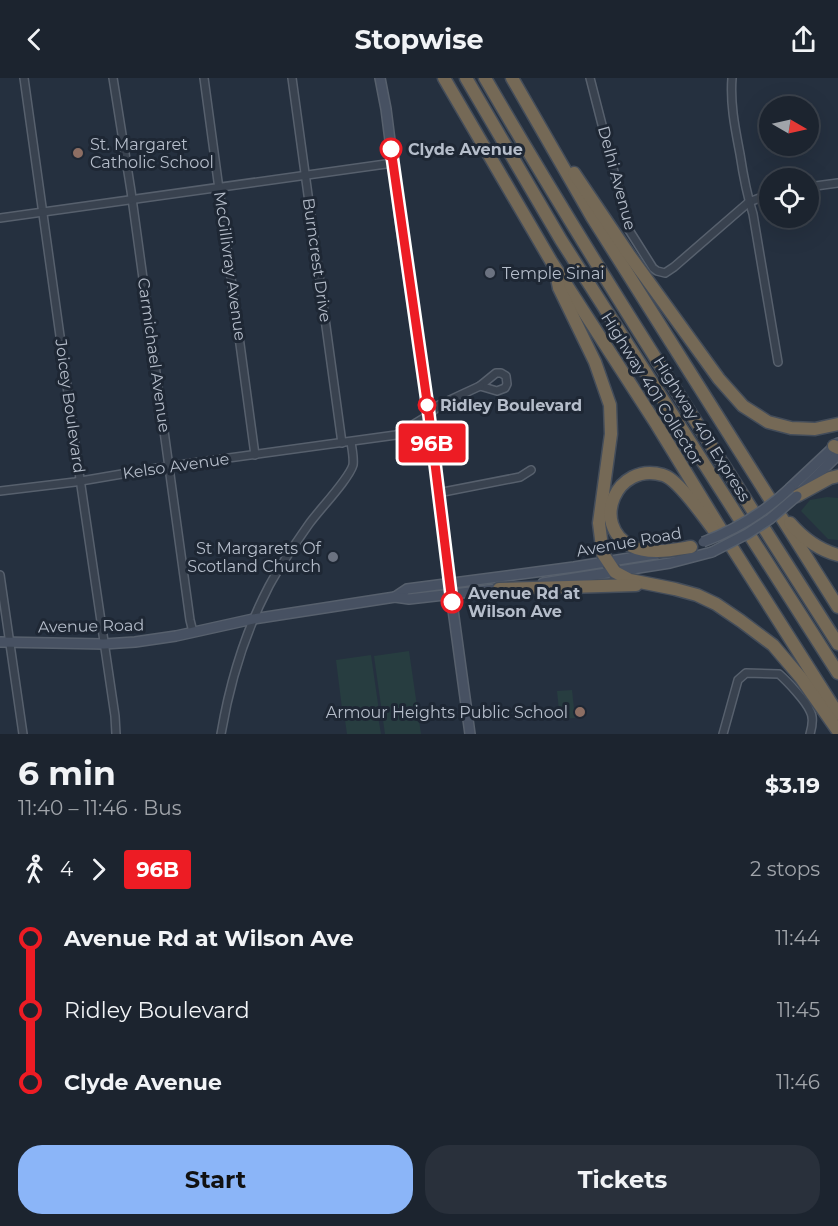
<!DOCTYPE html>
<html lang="en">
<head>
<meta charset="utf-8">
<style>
	:root { --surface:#1c242f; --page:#29303b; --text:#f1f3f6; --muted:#a0a4aa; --line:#3a414b; --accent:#8bb5f8 }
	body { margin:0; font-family:Montserrat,sans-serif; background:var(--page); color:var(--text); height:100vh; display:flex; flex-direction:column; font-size:22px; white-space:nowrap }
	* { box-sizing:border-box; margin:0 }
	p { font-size:20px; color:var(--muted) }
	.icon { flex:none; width:33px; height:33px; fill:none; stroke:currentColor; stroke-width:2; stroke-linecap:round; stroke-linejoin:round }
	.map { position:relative; height:656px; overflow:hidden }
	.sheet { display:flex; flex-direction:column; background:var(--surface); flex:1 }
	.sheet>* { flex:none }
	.badge { padding:0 12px; border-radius:4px; font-size:21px; line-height:39px }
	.needle { width:39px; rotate:99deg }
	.fabs { position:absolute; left:759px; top:18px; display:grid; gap:12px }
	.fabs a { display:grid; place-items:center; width:60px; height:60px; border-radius:50%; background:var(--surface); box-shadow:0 6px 24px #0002,0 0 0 2px var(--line); font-size:30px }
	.map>.badge { position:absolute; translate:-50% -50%; box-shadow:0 0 0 3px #fff }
	.legs { display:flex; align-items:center; gap:9px; height:66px; padding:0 18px; font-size:20px }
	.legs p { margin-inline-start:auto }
	.head { display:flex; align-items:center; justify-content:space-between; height:102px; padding:0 18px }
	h1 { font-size:33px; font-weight:700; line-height:45px }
	.cta { display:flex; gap:12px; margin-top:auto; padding:12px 18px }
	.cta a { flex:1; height:69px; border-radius:24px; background:var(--accent); color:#111; font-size:24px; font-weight:700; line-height:69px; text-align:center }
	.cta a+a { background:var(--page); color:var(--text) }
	ul { padding:0 18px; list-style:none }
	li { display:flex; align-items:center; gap:21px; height:72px; font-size:22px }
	li i { display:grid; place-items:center; width:9px; height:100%; margin:0 8px; background:currentColor }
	li i::after { content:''; width:15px; height:15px; margin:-8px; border:4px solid; border-radius:50%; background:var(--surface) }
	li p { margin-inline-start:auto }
	li:first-child i { background:linear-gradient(#0000 50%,currentColor 0) }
	li:last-child i { background:linear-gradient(currentColor 50%,#0000 0) }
	header { display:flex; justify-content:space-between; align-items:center; height:78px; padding:0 18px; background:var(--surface); font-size:27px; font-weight:700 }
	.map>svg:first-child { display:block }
</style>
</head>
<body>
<header><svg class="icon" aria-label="back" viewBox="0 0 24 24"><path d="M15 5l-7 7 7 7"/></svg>Stopwise<svg class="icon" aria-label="share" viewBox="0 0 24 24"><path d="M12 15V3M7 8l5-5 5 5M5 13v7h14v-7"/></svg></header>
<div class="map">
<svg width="838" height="656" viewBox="0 0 838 656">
	<rect width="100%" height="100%" fill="#25303f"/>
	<g fill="#273d40">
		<path d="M827,419L838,420V462L828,461L801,433L810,422Z"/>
		<path d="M409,573L421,656H385L374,578Z"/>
		<path d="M371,577L379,633L343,638L336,582Z"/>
		<path d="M572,612L575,640L560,641L557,613Z"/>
		<path d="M378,638L381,656H347L345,642Z"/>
	</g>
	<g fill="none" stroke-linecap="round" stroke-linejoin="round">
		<g stroke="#57606d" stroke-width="10">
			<g id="street">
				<path d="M24,0L79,394L115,638L116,656"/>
				<path d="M113,0L131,113L190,542L193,554"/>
				<path d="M204,0L255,377"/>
				<path d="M292,0L342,365"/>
				<path d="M590,0L629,152L653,190L657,193L665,195L674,189L749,124L770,116"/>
				<path d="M732,0C730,26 735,50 740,76C743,96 747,117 753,136L778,284"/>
				<path d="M808,109L838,105"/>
				<path d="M0,140L393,85"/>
				<path d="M496,295H501L506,298L507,306L505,310L497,313L480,308Z"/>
				<path d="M0,413L75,404L163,389L396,357L429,337L439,327L480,308"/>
				<path d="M438,415L520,399L531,392"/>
				<path d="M0,497L23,656"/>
				<path d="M221,656C230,603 244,556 269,508C281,486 295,466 309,446C319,432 349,401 353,387C354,380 352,371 351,364"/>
				<path d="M723,656L738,602L746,595L779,596C787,603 806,623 810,633C814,639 812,649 810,656"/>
			</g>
		</g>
		<g stroke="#57606d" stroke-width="12">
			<g id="secondary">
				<path d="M380,0L386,31L400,141L429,337L451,517L470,656"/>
				<path d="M790,410L838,365"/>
				<path d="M802,412L838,377"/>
				<path d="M543,505L670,485L712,474"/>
				<path d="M395,519L407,511L574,489L655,476"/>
				<path d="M0,564L104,566L135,564L176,558L253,541L395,519L409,521L506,510"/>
			</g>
		</g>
		<g stroke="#444d5a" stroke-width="15">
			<g id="highway">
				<path d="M444,0L551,183L657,347L728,463L838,636"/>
				<path d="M466,0L561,162L838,595"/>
				<path d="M485,0C597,193 719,379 838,566"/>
				<path d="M512,0L592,139L838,529"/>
				<path d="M574,95L630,178L719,301L743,328L768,344L791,350L815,351L838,346"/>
				<path d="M556,195L559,210L595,284L610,327L611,356L599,445L602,469L603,476L615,494L630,502L675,511L697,517L716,526L741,543L773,567L801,600L838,653"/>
				<path d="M834,368L838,370"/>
				<path d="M797,418L830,400L838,398"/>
				<path d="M790,445C803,460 819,472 838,477"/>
				<path d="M691,469C672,472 649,477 631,468C590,447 616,383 663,397C678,401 703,438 713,451"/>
				<path d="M499,511L636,507"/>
			</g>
		</g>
		<use href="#street" stroke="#39424f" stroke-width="7"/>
		<use href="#secondary" stroke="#475162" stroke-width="9"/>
		<use href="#highway" stroke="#756956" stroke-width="12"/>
		<g stroke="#57606d" stroke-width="12" stroke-linecap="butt">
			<g id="secondary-bridge">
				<path d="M703,464C735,452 765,434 790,410"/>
				<path d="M712,474L747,456L770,441L797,418"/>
			</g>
		</g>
		<use href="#secondary-bridge" stroke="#475162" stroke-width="9"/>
	</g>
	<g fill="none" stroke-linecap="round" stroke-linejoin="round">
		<g stroke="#fff" stroke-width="14">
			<path id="line-1" d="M391,71L429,337L452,524"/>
		</g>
		<use href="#line-1" stroke="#ed1c24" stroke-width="9"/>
	</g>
	<g fill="#fff" stroke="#ed1c24" stroke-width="3">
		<circle cx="391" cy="71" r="10"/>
		<circle cx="427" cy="327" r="8"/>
		<circle cx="452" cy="524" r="10"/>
	</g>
	<g fill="#8d6e63" stroke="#1e2734" stroke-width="2">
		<circle cx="78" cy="75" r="6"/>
		<circle cx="580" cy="634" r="6"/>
	</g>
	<g fill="#6b7280" stroke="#1e2734" stroke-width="2">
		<circle cx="490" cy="195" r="6"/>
		<circle cx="333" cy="479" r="6"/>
	</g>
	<g text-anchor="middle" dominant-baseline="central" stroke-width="6" stroke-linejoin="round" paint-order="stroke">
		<g font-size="16" fill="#b5bdca" stroke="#1e2734" text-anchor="start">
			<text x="90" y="66">St. Margaret<tspan x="90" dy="18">Catholic School</tspan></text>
			<text x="502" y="195">Temple Sinai</text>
			<text x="321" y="470" text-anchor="end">St Margarets Of<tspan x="321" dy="18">Scotland Church</tspan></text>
			<text x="568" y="634" text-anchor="end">Armour Heights Public School</text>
		</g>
		<g font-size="16" font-weight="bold" fill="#b5bdca" stroke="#1e2734" text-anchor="start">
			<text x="408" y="71">Clyde Avenue</text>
			<text x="440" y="327">Ridley Boulevard</text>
			<text x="468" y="515">Avenue Rd at<tspan x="468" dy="18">Wilson Ave</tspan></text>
		</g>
		<g font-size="16" fill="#b5bdca" stroke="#1e2734">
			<text transform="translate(617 100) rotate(75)">Delhi Avenue</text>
			<text transform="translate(317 182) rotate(82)">Burncrest Drive</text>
			<text transform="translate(230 188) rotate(82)">McGillivray Avenue</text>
			<text transform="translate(154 277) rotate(82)">Carmichael Avenue</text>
			<text transform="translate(652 311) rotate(58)">Highway 401 Collector</text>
			<text transform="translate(70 328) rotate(82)">Joicey Boulevard</text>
			<text transform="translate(702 351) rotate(58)">Highway 401 Express</text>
			<text transform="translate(176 388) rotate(-8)">Kelso Avenue</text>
			<text transform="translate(629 464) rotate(-10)">Avenue Road</text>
			<text transform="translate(91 548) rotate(-1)">Avenue Road</text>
		</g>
	</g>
</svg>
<div class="fabs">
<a><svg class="needle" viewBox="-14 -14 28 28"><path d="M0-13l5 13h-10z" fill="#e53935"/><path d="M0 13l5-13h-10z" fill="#a0a4aa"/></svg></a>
<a><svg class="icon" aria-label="locate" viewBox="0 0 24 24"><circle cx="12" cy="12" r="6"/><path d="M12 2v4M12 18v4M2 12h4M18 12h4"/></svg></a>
</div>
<b class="badge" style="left:432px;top:365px;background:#ed1c24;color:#fff">96B</b>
</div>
<section class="sheet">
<div class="head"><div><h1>6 min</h1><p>11:40 – 11:46 · Bus</p></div><b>$3.19</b></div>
<div class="legs"><svg class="icon" aria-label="walk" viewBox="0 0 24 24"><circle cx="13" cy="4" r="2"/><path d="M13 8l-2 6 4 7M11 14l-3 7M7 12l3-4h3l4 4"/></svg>4<svg class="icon" aria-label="forward" viewBox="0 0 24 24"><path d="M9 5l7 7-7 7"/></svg><b class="badge" style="background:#ed1c24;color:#fff">96B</b><p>2 stops</p></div>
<ul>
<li><i style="color:#ed1c24"></i><b>Avenue Rd at Wilson Ave</b><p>11:44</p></li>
<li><i style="color:#ed1c24"></i><span>Ridley Boulevard</span><p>11:45</p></li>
<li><i style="color:#ed1c24"></i><b>Clyde Avenue</b><p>11:46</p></li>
</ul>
<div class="cta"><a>Start</a><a>Tickets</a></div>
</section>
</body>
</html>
